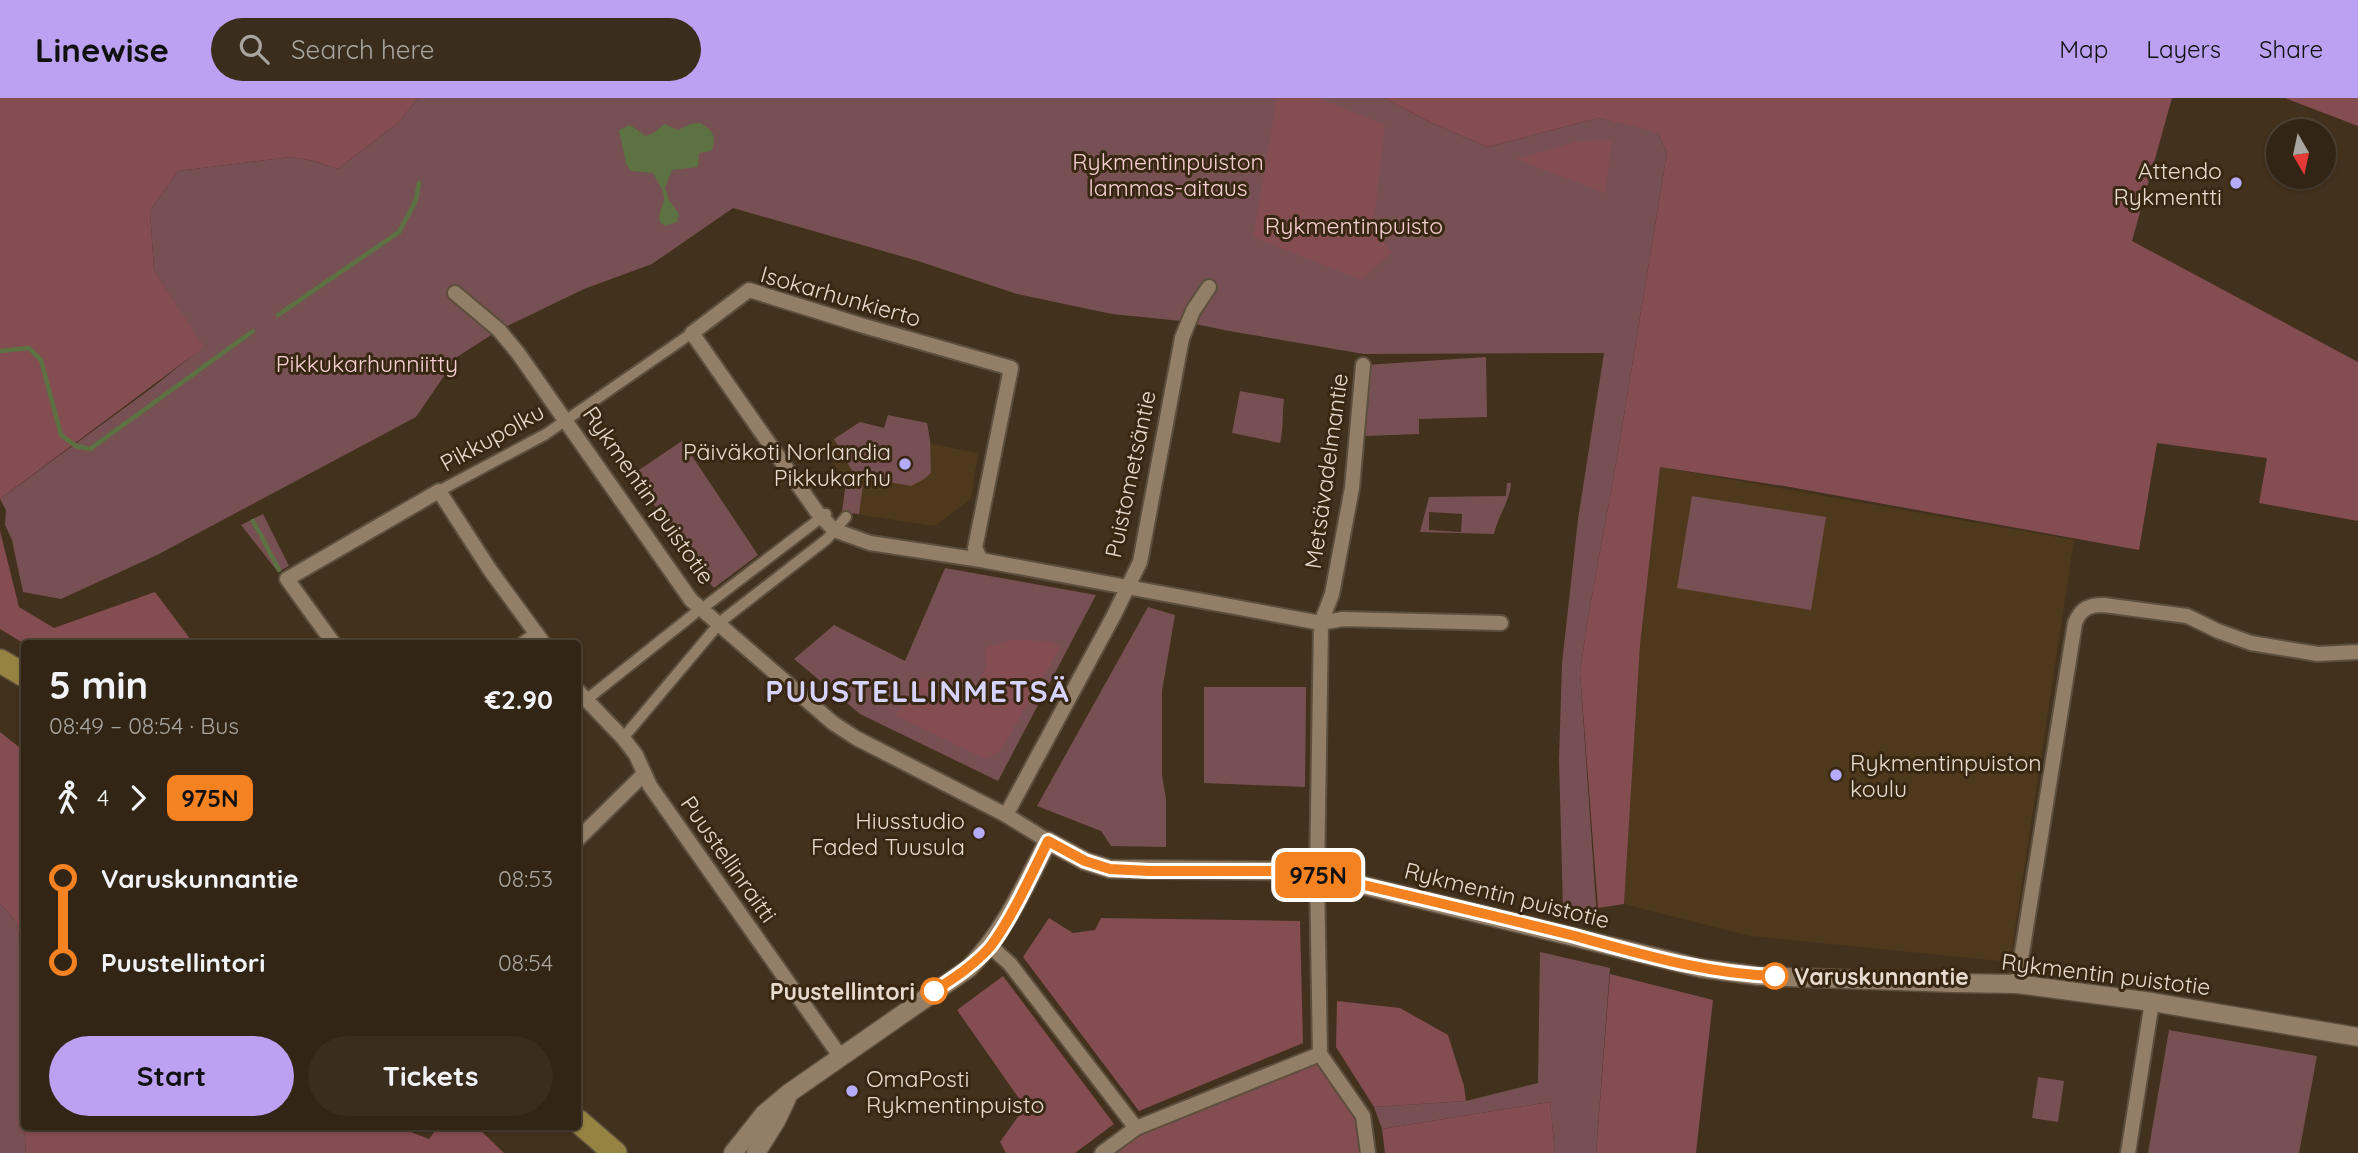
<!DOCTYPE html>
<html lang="en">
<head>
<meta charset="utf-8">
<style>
	:root { --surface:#322515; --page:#3a2d1e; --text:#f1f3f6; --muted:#a8a5a0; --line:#4d4234; --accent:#bca0f2 }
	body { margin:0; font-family:Quicksand,sans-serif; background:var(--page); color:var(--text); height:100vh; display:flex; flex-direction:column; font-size:26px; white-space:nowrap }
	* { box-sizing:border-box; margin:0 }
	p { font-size:23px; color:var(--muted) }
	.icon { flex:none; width:38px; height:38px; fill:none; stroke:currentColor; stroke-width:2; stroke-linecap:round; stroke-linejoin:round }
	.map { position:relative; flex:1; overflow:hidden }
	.drawer { position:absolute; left:21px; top:542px; width:560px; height:490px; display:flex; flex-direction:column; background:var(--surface); border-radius:7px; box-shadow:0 2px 5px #0004,0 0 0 2px var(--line) }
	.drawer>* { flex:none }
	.badge { padding:0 14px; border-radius:10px; font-size:24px; line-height:46px }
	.needle { width:46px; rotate:171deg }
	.buttons { position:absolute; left:2266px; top:21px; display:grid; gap:14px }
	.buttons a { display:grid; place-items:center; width:70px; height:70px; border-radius:50%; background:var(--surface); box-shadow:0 2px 5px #0004,0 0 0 2px var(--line); font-size:35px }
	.map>.badge { position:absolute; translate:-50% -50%; box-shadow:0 0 0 4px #fff }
	.legs { display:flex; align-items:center; gap:10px; height:77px; padding:0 28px; font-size:23px }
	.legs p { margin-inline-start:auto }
	.headline { display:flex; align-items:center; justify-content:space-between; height:119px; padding:0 28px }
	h1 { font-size:38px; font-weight:700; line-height:52px }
	.primary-button { display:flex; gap:14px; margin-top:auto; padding:14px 28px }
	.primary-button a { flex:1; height:80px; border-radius:42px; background:var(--accent); color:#111; font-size:28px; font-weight:700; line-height:80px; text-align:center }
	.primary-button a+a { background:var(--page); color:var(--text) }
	ul { padding:0 28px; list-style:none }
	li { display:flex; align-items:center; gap:24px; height:84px; font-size:26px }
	li i { display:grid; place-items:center; width:10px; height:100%; margin:0 9px; background:currentColor }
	li i::after { content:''; width:18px; height:18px; margin:-9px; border:5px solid; border-radius:50%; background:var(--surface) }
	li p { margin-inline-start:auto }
	li:first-child i { background:linear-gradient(#0000 50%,currentColor 0) }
	li:last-child i { background:linear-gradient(currentColor 50%,#0000 0) }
	header { display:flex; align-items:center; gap:42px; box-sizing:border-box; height:98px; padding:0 35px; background:var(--accent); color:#111 }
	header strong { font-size:33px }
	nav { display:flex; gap:38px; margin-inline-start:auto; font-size:24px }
	.search { width:490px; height:63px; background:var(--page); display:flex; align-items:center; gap:18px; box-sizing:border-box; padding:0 24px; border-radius:38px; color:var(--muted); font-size:26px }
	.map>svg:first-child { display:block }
</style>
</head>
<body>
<header>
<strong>Linewise</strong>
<div class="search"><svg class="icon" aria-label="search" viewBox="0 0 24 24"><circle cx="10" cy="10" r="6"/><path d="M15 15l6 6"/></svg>Search here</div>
<nav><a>Map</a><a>Layers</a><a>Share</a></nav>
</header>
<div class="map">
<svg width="2358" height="1055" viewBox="0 0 2358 1055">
	<rect width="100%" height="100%" fill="#42311c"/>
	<g fill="#4f391d">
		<path d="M860,324L930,342L932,346L978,355L971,401L934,428L842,414L846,384L822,349Z"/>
		<path d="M1660,369L2074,442L2010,864L1750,838L1624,806L1640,547Z"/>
	</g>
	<g fill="#775053" fill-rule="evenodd">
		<path d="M418,0H1384L1432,25L1488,49L1598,20L1649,31L1658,36L1667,54L1617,360L1589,514L1580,574L1597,820L1563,812L1559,661L1562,565L1578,421L1604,255L1364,256L1229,233L1181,223L1112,216L1017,196L918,163L733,110L652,166L584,191L499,232L457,259L416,319L157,457L61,501L23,494L12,442L5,427L6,412L0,401L153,289L203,249L154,172L150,113L178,73L291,59L314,63L338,71L399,24Z"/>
		<path d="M1486,259L1487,319L1419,321V336L1366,338V267Z"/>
		<path d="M1240,293L1284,301C1282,316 1284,329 1280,345L1232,335Z"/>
		<path d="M888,317L927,325L930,342L931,375L924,381L911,388L855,378L834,341L860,324L884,330Z"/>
		<path d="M682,343L758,457L714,490L701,475L633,376Z"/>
		<path d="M846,384L863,386L859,416L842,414Z"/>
		<path d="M1507,385H1511C1510,403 1498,418 1494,436L1420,434L1429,399L1506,398ZM1429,414L1462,416L1461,434L1429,432Z"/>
		<path d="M1692,398L1826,419L1811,512L1677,490Z"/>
		<path d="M263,416L289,468L278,474L241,427Z"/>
		<path d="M945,470L1096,497L998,683L860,616L794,561L834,527L905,563Z"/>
		<path d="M1148,509L1175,517L1162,593V677L1166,701V749L1111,748L1101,733L1037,708Z"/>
		<path d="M1204,589H1306L1305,689L1204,685Z"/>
		<path d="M0,805L17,825L24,881V980L22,995L26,1055H0Z"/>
		<path d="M1540,854L1610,870L1596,1055H1555L1550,1004L1382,1031L1374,1009L1466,1003L1538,985Z"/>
		<path d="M2169,932L2317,958L2299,1055H2148Z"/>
		<path d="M2038,979L2064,983L2058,1024L2032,1020Z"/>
	</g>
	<g fill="#844d52">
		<path d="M0,0H418L399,24L338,71L314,63L291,59L178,73L150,113L154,172L204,249L0,401Z"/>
		<path d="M1277,0H1317L1385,27L1374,121L1376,132L1392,154L1361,182L1253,139Z"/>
		<path d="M1384,0H2172L2132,143L2358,264V423L2259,405L2267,360L2157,345L2139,452L1784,388L1660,369L1640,547L1624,806L1598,810L1580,574L1589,514L1617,360L1667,54L1658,36L1649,32L1598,20L1488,49L1432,25Z"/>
		<path d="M2285,0H2358V28Z"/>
		<path d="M1612,42L1605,95L1516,61L1579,43Z"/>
		<path d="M0,433L19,509L54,530L155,494L194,546H25L0,531Z"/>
		<path d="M1012,542L1048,543L1061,548L1000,653L986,661L895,617L923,580L975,594L986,567L985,550Z"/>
		<path d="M0,634L24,653V881L17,825L0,805Z"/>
		<path d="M1049,820L1073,835L1095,832L1101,820L1300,823L1303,945L1139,1013L1023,859Z"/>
		<path d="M1610,876L1713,902L1696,1055H1596Z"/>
		<path d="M1003,878L1114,1026L1075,1055H1006L1000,1044L1025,1009L957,912Z"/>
		<path d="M1337,903L1400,910L1448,937L1464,988L1466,1003L1374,1009L1336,949Z"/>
		<path d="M1317,966L1357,1024L1361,1055H1113L1140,1035Z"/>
		<path d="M24,980V1029H398L429,1041L438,1029H477L504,1055H26L22,995Z"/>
		<path d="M1550,1004L1555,1055H1385L1382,1031Z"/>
	</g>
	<path fill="#5c7242" d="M700,25C712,31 718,40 711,53L699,55L698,69L672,72L665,90L669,102L679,116L677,124L665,128L660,124C658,115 662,110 664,102C665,93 657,83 653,75L631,73L626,66L619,32L630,27L646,38L654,35L664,26L678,32L690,26Z"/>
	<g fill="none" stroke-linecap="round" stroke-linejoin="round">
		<g stroke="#5c7242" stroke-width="4.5">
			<path d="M278,217L399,134L416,102L419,85"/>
			<path d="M0,253L29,250L41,262L61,337L76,348L90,351L253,233"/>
			<path d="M253,423L259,434"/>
			<path d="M261,437L268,451"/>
			<path d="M269,453L279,472"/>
		</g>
		<g stroke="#5d4f3d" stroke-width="14">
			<g id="pedestrian">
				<path d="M439,393L546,336L692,235"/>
				<path d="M708,506L826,416"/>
				<path d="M724,521L827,441L846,419"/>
				<path d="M586,602L694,516"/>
				<path d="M623,640L713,533"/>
			</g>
		</g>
		<g stroke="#5d4f3d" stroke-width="18">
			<g id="minor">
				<path d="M455,195L499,232L518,255L691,502L833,625L856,640L1006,717L1048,743"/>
				<path d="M1363,267L1352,390L1332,496L1321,525L1343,521L1501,525"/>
				<path d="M981,462L975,450L1011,270L864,228L749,192L692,235L817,414L834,432L870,445L981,462L1321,525L1317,776L1320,956L1136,1030L1102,1055"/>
				<path d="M334,546L287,481L439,393L490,472L544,546"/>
				<path d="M523,546L537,536"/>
				<path d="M578,593L623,640L636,657L650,688L840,958"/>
				<path d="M1006,717L1114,517L1140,464L1182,240L1193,213L1209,189"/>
				<path d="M578,741L644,676"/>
				<path d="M990,848L1010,866L1136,1030"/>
				<path d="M2017,886L2075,525C2081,510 2089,507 2104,507L2187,518L2218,533L2251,545L2318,556L2358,554"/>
				<path d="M1320,956L1363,1018L1368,1055"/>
				<path d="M2128,1055L2152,904"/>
			</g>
		</g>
		<g stroke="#5d4f3d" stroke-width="21">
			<g id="tertiary">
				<path d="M733,1055L764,1016L789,995L969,870C1005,833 1025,788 1048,743L1085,763L1110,771L1288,773L1317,776L1700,870L1759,878L1954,885L2017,886L2152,904L2358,939"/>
				<path d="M756,1055L776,1023L787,1000"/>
			</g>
		</g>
		<g stroke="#5d4f3d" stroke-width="26">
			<g id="primary">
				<path d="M0,563L24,577"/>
				<path d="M578,1023L615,1055"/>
			</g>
		</g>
		<use href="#pedestrian" stroke="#937f68" stroke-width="10"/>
		<use href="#minor" stroke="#937f68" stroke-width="14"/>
		<use href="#tertiary" stroke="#937f68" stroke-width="18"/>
		<use href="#primary" stroke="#948341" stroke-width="23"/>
	</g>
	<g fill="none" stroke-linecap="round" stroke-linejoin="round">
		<g stroke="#fff" stroke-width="16">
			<path id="line-1" d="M934,893C954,880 974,867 990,849C1011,822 1032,775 1048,743L1085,763L1110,771L1149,773H1288L1317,776C1402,796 1487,816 1571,837C1638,855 1705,876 1775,878"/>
		</g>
		<use href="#line-1" stroke="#f58220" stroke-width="10"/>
	</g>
	<g fill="#b4acf9" stroke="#382712" stroke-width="2.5">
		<circle cx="2236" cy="85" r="7"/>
		<circle cx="905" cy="366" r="7"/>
		<circle cx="1836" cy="677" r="7"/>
		<circle cx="979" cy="735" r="7"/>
		<circle cx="852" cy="993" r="7"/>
	</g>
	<g fill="#fff" stroke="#f58220" stroke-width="3.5">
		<circle cx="1775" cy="878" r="12"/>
		<circle cx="934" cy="893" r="12"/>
	</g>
	<g text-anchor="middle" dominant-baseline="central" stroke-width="6" stroke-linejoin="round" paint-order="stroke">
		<g font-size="23" fill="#f5d0d2" stroke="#382712">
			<text x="1168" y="63">Rykmentinpuiston<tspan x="1168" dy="26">lammas-aitaus</tspan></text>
			<text x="1354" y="127">Rykmentinpuisto</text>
			<text x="367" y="265">Pikkukarhunniitty</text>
		</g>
		<g font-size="23" fill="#e6dbce" stroke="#382712" text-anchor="end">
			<text x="2222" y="72">Attendo<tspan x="2222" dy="26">Rykmentti</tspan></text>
			<text x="891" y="353">Päiväkoti Norlandia<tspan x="891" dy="26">Pikkukarhu</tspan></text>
			<text x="1850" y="664" text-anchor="start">Rykmentinpuiston<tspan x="1850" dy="26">koulu</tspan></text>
			<text x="965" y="722">Hiusstudio<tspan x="965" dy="26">Faded Tuusula</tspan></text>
			<text x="866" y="980" text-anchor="start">OmaPosti<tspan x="866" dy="26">Rykmentinpuisto</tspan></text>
		</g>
		<g font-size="23" fill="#e6dbce" stroke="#382712">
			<text transform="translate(841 198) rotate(16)">Isokarhunkierto</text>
			<text transform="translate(492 339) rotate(-29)">Pikkupolku</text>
			<text transform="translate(1326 373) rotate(-82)">Metsävadelmantie</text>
			<text transform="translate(1130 376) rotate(-78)">Puistometsäntie</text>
			<text transform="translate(649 397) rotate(55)">Rykmentin puistotie</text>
			<text transform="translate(729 761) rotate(55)">Puustellinraitti</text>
			<text transform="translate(1507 797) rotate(14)">Rykmentin puistotie</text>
			<text transform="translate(2106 876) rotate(7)">Rykmentin puistotie</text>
		</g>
		<g font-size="23" font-weight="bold" fill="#e6dbce" stroke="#382712" text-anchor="start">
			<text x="1794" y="878">Varuskunnantie</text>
			<text x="915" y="893" text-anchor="end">Puustellintori</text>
		</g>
		<g font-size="30" font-weight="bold" letter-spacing="2" fill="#d7d3ff" stroke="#382712">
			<text x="918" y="593">PUUSTELLINMETSÄ</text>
		</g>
	</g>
</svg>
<div class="buttons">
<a><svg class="needle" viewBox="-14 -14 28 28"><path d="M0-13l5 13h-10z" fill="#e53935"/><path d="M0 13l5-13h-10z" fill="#a8a5a0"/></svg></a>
</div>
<b class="badge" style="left:1318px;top:777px;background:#f58220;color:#111">975N</b>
<section class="drawer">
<div class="headline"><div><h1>5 min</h1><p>08:49 – 08:54 · Bus</p></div><b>€2.90</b></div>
<div class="legs"><svg class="icon" aria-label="walk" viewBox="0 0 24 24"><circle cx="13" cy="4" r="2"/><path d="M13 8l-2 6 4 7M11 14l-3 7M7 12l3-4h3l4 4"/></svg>4<svg class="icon" aria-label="forward" viewBox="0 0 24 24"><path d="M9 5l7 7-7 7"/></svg><b class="badge" style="background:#f58220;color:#111">975N</b></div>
<ul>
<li><i style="color:#f58220"></i><b>Varuskunnantie</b><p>08:53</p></li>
<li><i style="color:#f58220"></i><b>Puustellintori</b><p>08:54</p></li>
</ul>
<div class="primary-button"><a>Start</a><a>Tickets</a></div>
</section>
</div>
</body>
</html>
